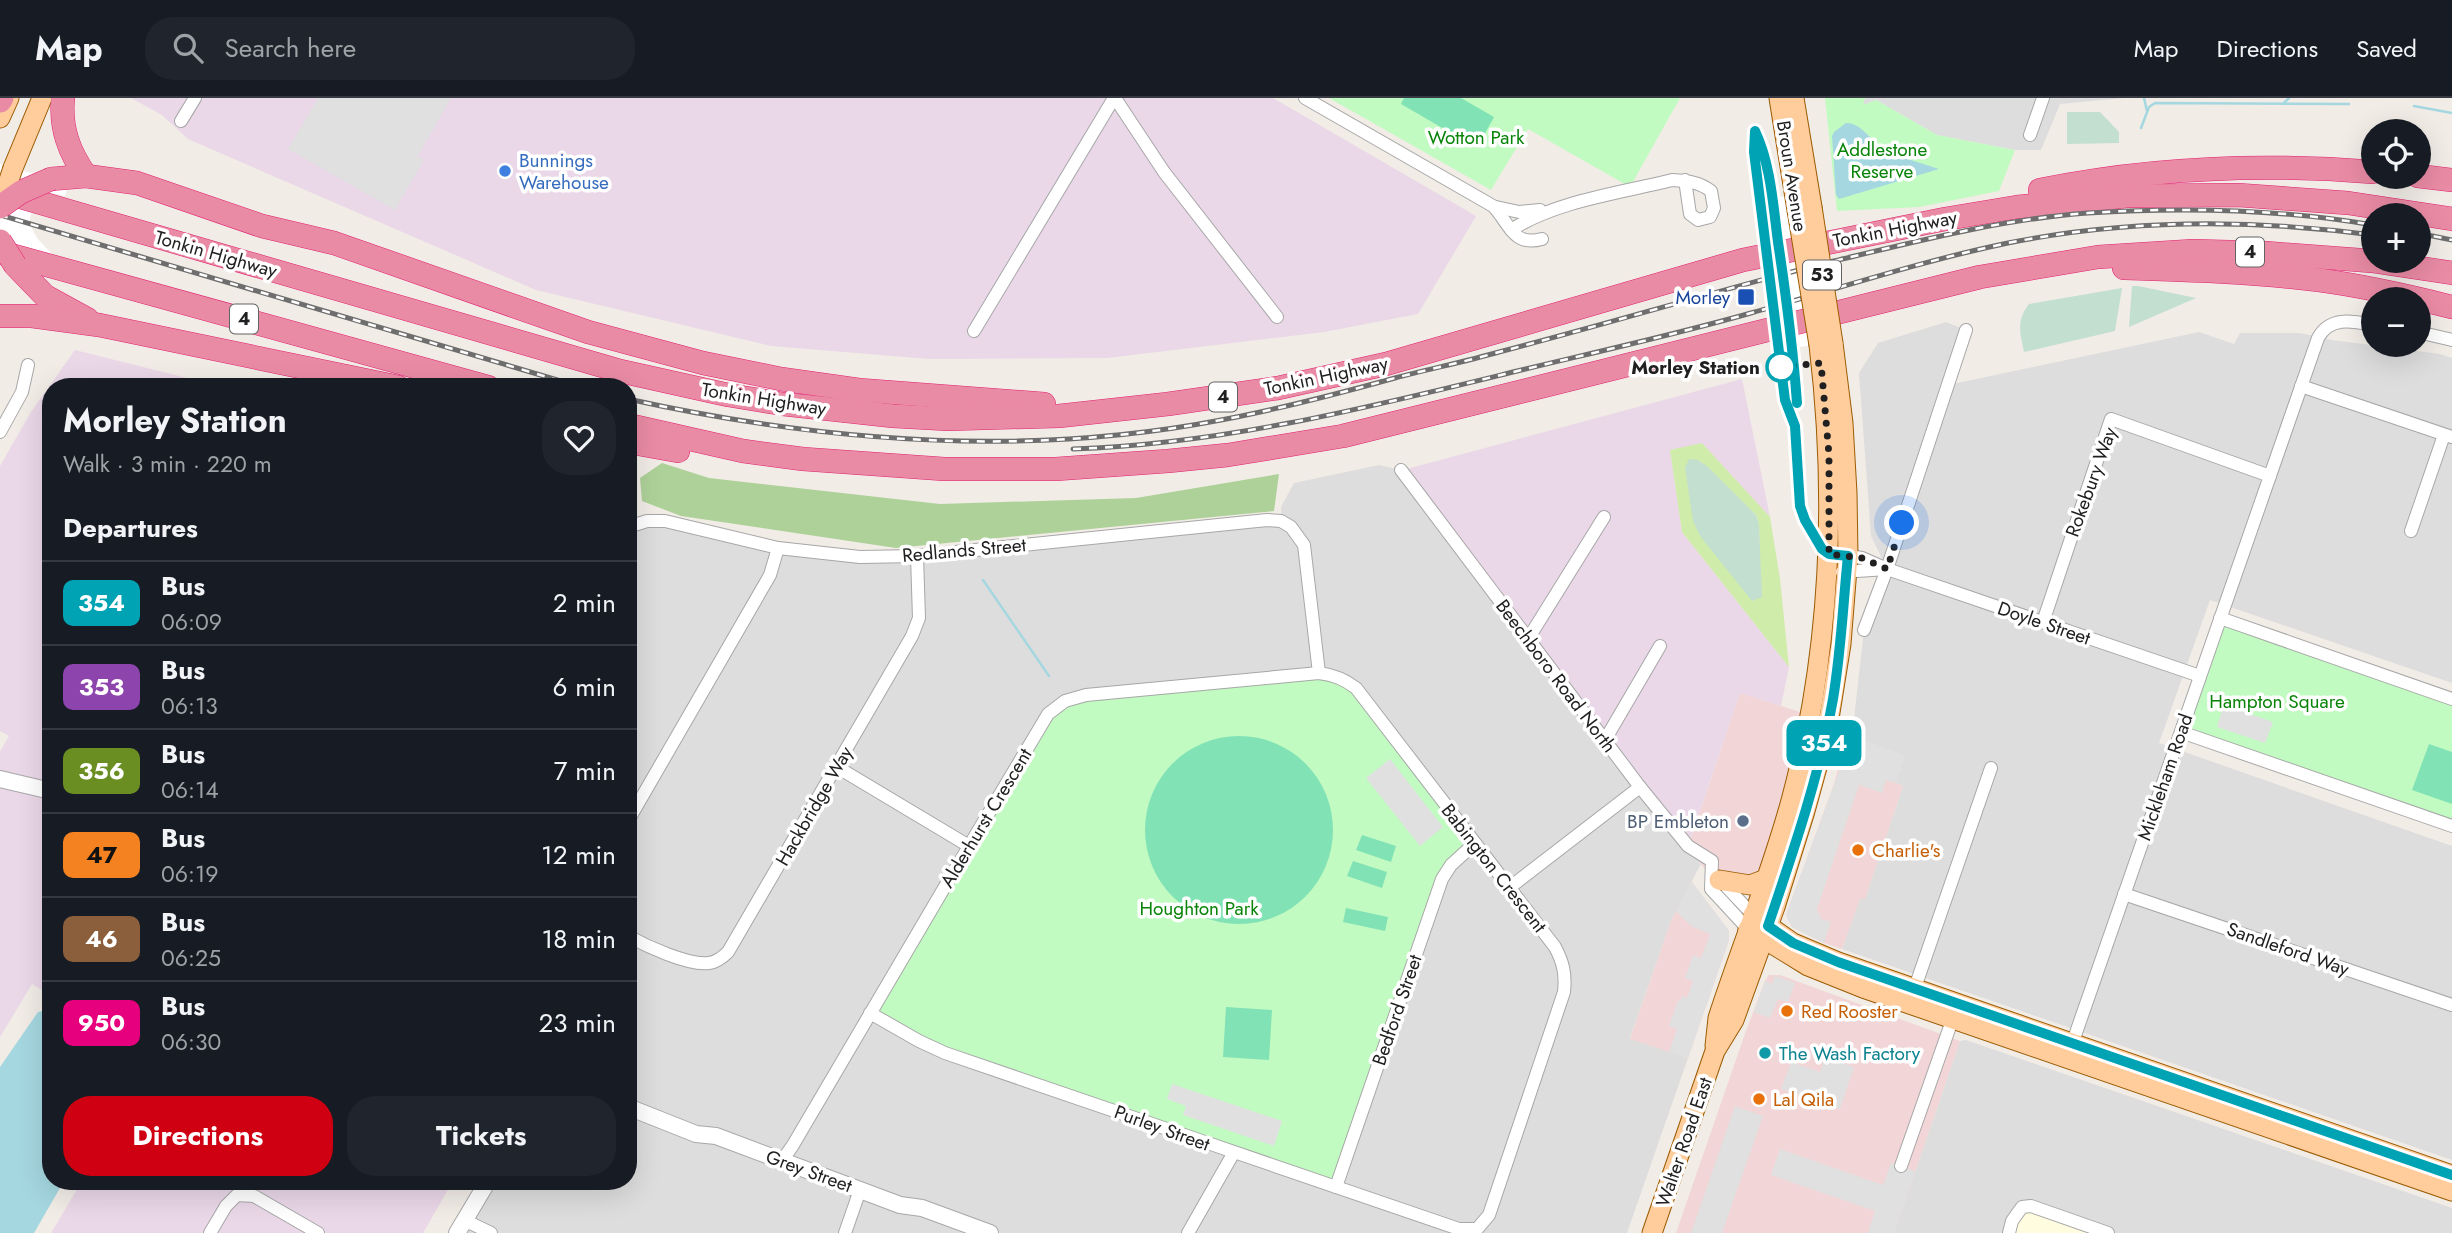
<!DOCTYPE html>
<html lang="en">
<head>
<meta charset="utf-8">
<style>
	:root { --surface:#171b24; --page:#20242c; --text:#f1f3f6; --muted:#9ea1a6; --line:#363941; --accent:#cf0011 }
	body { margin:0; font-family:Jost,sans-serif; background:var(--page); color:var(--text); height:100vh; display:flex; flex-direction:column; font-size:26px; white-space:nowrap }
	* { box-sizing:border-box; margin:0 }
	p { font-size:23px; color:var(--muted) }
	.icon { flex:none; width:38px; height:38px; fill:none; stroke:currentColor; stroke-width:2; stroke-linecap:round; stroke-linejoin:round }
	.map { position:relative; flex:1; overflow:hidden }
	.drawer { position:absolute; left:42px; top:280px; width:595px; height:812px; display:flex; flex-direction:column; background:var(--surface); border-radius:28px; box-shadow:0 7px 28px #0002 }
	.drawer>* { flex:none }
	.badge { padding:0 14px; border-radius:10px; font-size:24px; line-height:46px }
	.tools { position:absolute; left:2361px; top:21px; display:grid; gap:14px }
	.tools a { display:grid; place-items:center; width:70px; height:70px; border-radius:50%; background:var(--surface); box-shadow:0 7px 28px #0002; font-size:35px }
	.you { position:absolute; width:35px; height:35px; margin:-18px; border:5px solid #fff; border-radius:50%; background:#1a73e8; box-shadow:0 0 0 10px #1a73e833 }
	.map>.badge { position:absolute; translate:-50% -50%; box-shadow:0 0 0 4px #fff }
	h2 { padding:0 21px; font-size:26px; line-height:63px }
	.round { display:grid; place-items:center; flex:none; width:74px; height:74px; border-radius:28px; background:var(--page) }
	.summary { display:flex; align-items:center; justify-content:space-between; height:119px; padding:0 21px }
	h1 { font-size:33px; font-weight:700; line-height:52px }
	.button { display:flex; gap:14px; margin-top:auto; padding:14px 21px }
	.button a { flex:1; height:80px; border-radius:28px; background:var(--accent); color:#fff; font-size:28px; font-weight:700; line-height:80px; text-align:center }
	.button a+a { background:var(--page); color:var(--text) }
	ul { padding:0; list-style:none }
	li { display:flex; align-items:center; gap:21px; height:84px; padding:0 21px; border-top:2px solid var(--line) }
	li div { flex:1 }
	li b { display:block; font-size:26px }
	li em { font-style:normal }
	li .badge { min-width:77px; font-weight:700; text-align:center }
	header { display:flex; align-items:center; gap:42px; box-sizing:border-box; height:98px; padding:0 35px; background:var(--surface); border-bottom:2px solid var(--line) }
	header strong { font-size:33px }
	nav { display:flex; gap:38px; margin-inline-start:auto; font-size:24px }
	.search { width:490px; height:63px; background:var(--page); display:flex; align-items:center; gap:18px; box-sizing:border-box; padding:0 24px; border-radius:28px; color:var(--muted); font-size:26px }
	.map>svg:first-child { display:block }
</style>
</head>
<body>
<header>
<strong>Map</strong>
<div class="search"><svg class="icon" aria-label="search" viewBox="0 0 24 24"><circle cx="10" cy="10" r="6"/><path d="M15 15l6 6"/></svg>Search here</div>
<nav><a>Map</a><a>Directions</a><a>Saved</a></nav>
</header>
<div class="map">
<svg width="2452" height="1135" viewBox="0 0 2452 1135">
	<rect width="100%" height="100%" fill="#f1ece6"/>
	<g fill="#dedddd">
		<path d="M1865,0H2124L2060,6L2041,52H2015L1937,37L1876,2L1863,7Z"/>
		<path d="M1946,224L1966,232L1948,287L2199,234L2234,246L2240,235H2300L2332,242L2440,256L2452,260V585L2210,502L2159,645L2452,748V1062L1842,851L1860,800L1865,801L1903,688L1895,685L1905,658L1852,638L1864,532L1887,471L1871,438L1859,275L1878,245Z"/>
		<path d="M1379,367L1401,372L1701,766L1671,823L1630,940L1688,960L1627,1135H458L488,1083H628V429L638,425L860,459L1281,422V409L1294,385Z"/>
		<path d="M1966,942L2452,1110V1135H1894L1960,943Z"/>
	</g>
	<g fill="#f2d5d6">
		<path d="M1740,595L1806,616L1766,781L1710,778L1688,749Z"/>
		<path d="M1848,637L1905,658L1895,685L1903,688L1865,801H1860L1842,851L1824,845L1792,829L1786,817L1834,686Z"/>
		<path d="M1691,783L1729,833V842L1688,960L1630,941L1671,823Z"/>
		<path d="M1769,877H1780L1960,943L1894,1135H1676L1746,933L1765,883Z"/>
	</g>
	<g fill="#ead7e8">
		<path d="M131,0H1273L1476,118L1418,216L1324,234L1107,260L930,261L771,248L536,192L188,41L162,17Z"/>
		<path d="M75,252L223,289H51V897L32,886L0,939V654L9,638L0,633V368L31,314Z"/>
		<path d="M1742,281L1770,419L1702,346L1670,352L1682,434L1789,569L1781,608L1740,595L1688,748L1407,371Z"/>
		<path d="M82,1083H453L423,1135H51Z"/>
	</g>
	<path fill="#fffce0" d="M2022,1109L2107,1135H2009Z"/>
	<path fill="#d0ecaa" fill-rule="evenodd" d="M1702,345L1770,419L1780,481L1789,569L1682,434L1670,352ZM1699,362L1756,417L1759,426L1761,499Z"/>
	<path fill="#aed199" d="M662,365L709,380L940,406L1136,400L1279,376L1274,413L896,450L681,418L642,403L640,380Z"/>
	<g fill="#c2dfcf">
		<path d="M2067,14H2100L2119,34V45L2067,46Z"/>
		<path d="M2132,188H2138L2196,200L2129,229Z"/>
		<path d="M2122,190L2115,233L2024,254C2020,234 2016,223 2029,206Z"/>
		<path d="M1689,361L1698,362L1708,369L1756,417L1759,426L1762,499L1752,503L1700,438L1693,423L1685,370Z"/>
	</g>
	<g fill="#c2fbc2">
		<path d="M1329,0H1680L1630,89L1528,31L1491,92Z"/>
		<path d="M1825,0H1865L1863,7L1876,2L1937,37L2015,52L1999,93L1919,109L1837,113Z"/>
		<path d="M2220,520L2452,601V728L2181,634Z"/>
		<path d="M1319,575L1347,583L1474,746L1451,767L1336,1089L945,955L870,915L1048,616L1065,603Z"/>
	</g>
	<g fill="#81e2b5">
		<path d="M1404,0H1461L1494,19L1477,50L1401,6Z"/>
		<circle cx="1239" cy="732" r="94"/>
		<path d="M2429,646L2452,654V706L2412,692Z"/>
		<path d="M1362,737L1396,748L1391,764L1356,752Z"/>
		<path d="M1353,763L1387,774L1382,790L1347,778Z"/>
		<path d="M1346,810L1388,819L1385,833L1343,824Z"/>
		<path d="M1226,909L1272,912L1269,962L1223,959Z"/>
	</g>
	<g fill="#e0e0e0">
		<path d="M318,0H451L418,58L424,62L395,112L288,51Z"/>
		<path d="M2224,607L2273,624L2265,645L2217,629Z"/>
		<path d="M1852,638L1905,658L1895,685L1886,682L1882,695L1859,687L1817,811L1821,821L1831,824L1824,845L1792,829L1786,817Z"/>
		<path d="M1390,661L1443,729L1420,748L1366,680Z"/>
		<path d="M1691,783L1729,833V842L1688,960L1669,954L1677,931L1669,928L1678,902L1680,903L1682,898L1687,900L1693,883L1685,880L1693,857L1701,860L1710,836L1691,828L1676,813Z"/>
		<path d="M1775,878L1795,885L1788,904L1778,901L1770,920L1754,914L1765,883L1772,886Z"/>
		<path d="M1825,959L1854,969L1840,1011L1781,991L1791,964L1820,974Z"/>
		<path d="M1172,986L1282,1023L1274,1048L1183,1017L1186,1008L1167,1001Z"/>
		<path d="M1735,1008L1763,1018L1722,1135H1691Z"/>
		<path d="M1780,1051L1883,1087L1891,1065L1915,1073L1894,1135H1868L1875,1113L1771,1077Z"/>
	</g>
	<g fill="#a5d7e0">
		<path d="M1846,25C1860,25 1867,38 1878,46C1895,59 1919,64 1939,71L1839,101L1836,97L1832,38L1834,34Z"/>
		<path d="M51,911V1083H64L34,1135H0V969L38,914Z"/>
	</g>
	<g fill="#fff">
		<path d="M0,66L68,86L65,98L51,95L45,97L32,114L30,120V127L37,140L53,157L0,163Z"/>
		<path d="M1798,96L1815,247L1784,251L1766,101Z"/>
	</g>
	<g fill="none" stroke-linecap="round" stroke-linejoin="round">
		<g stroke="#a5d7e0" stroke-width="2.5">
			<path d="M2144,0L2147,13"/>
			<path d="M2284,5L2289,0"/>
			<path d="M2414,8L2452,15"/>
			<path d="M2141,30L2149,9L2155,5L2349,6"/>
			<path d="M983,482L1049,578"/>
		</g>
		<g stroke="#a7a7a7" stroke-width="14">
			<g id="minor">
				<path d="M1115,0L1164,74L1277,219"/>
				<path d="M1305,0L1493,108C1510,126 1513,149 1542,141"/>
				<path d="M181,23L195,0"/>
				<path d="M2030,37L2043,0"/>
				<path d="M1496,109L1519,114L1540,112"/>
				<path d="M1511,132C1556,103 1620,95 1672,82C1688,83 1699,84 1711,93L1714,110L1710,119L1698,122L1690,116L1685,82"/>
				<path d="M974,233L1114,0"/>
				<path d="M2418,234L2452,242"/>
				<path d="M2301,288L2452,339"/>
				<path d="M0,334L22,294L28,267"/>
				<path d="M1401,372L1640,689L1688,748L1712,763L1711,791L1748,831"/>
				<path d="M628,429L647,423H665L778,450L860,459L917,458L1267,422L1281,423L1291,429L1304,447L1319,575"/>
				<path d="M2411,433L2444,337"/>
				<path d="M1843,457L1862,460L1887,471L2200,578"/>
				<path d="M1842,474L1887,471"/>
				<path d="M2220,520L2452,601"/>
				<path d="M2043,524L2111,321L2270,378"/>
				<path d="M1864,532L1887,471L1966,232"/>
				<path d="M1528,541L1604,419"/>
				<path d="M2181,634L2452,728"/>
				<path d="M1605,642L1660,548"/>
				<path d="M837,669L969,748"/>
				<path d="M628,723L770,477L778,450"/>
				<path d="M1720,782L1753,817"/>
				<path d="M1509,790L1640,689"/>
				<path d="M2124,796L2452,907"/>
				<path d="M628,838C646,848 689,868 709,865C717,864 723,859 728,854L912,538L919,520L917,458"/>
				<path d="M1912,898L1991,670"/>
				<path d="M2070,952L2318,240C2330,218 2352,223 2373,227"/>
				<path d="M782,1063L793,1047C877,903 962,759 1048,616L1065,603L1086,597L1319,575C1334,577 1344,581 1356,590L1555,849C1563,864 1566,876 1564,894L1489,1117L1477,1131H1459C1288,1073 1116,1013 945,955L919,943L870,915"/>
				<path d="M1901,1068L1954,917"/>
				<path d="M1336,1089L1442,781L1451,767L1474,746"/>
				<path d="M464,1122L491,1135"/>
				<path d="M210,1135L226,1108L237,1097L254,1098L318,1135"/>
				<path d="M845,1135L860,1092"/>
				<path d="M1188,1135L1233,1056"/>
				<path d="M2009,1135L2012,1123L2022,1109L2031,1108L2108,1135"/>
			</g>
		</g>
		<g stroke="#a7a7a7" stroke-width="18">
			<g id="tertiary">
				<path d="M0,681L51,693"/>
				<path d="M628,1009L696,1036L716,1038L900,1107L922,1110L990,1135"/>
				<path d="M457,1135L488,1083"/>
			</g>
		</g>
		<g stroke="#9b5b00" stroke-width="21">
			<g id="primary">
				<path d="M1779,0L1797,112"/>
				<path d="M1794,0L1812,109"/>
				<path d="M0,20L9,0"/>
				<path d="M13,70L42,0"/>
				<path d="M1719,782L1750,787L1766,781"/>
				<path d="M1753,817L1793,845L1838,864L2452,1077"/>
				<path d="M1748,831L1808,868L1863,890L2452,1093"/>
				<path d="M1715,948L1718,920C1742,846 1772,774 1792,699C1831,551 1837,399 1819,247"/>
				<path d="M1652,1135L1715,953L1734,922L1775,809L1805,713L1827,633L1841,546L1848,458L1847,395L1843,325L1833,245"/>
			</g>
		</g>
		<g stroke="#e22072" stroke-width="24">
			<g id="motorway">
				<path d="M63,0C60,30 69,54 86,78"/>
				<path d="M0,3L2,0"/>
				<path d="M2418,78L2452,82"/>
				<path d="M51,81L86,78L137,85L262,128L334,145L588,234L703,265L781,281L859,292L1044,306"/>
				<path d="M2040,92C2149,70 2262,65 2373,74"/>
				<path d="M3,94L620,273L728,297L783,306L893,318L948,321L1059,318L1168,306L1278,290L1386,266L1743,162L1945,121L2017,109L2127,98L2238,97L2348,105L2452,121"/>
				<path d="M0,154L488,289"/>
				<path d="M15,167L45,198L87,221"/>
				<path d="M2124,170C2189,172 2255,174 2319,182C2364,188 2408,198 2452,209"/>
				<path d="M0,218H32L99,227L398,289"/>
				<path d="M628,327L743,353L803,361L944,371H1056L1168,363L1228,357L1343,338L1980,179L2098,159L2193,153L2266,155L2372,163L2452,175"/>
				<path d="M628,344L678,353"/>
			</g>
		</g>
		<use href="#minor" stroke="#fff" stroke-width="12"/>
		<use href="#tertiary" stroke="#fff" stroke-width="16"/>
		<use href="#primary" stroke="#ffcc9c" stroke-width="19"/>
		<use href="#motorway" stroke="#ea8ba5" stroke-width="23"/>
		<g stroke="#6e6e6e" stroke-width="5">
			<g id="rail">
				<path d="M0,117L581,289"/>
				<path d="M2418,135L2452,142"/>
				<path d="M628,301C823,344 1024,360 1221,322C1280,311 1337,296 1395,280C1429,271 1464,264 1499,254C1611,225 1722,191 1834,163C1918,143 2003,121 2088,115C2183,109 2280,111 2373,127"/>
				<path d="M1073,351C1220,346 1362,311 1505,276C1587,256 1670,238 1751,215C1837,191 1921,163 2008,145C2129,121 2252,121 2373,137"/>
			</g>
		</g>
		<use href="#rail" stroke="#fff" stroke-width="2.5" stroke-dasharray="8" stroke-linecap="butt"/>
		<g stroke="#9b5b00" stroke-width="21" stroke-linecap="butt">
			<g id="primary-bridge">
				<path d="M0,109L13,70"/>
				<path d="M1812,109L1833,245"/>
				<path d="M1797,112L1819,247"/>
			</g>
		</g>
		<g stroke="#e22072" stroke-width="24" stroke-linecap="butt">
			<g id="motorway-bridge">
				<path d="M0,109L21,94L51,81"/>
				<path d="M0,143L15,167"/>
			</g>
		</g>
		<use href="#primary-bridge" stroke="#ffcc9c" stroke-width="19"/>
		<use href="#motorway-bridge" stroke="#ea8ba5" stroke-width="23"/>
	</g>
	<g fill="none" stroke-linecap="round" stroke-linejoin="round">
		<g stroke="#fff" stroke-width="16">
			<path id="line" d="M1797,305C1793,251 1786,197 1778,144C1773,107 1771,67 1755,33L1754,54L1785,302L1795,328L1800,408L1805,422L1822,451L1829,456L1848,458C1843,506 1841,554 1833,601C1819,679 1793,754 1768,828L1793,845L1838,864L2452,1077"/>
		</g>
		<use href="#line" stroke="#00a3b4" stroke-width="10"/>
		<path stroke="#202020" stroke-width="7" stroke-dasharray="0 12.6" d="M1781,269L1821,265L1829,357V456L1862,460L1887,471L1902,425"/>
	</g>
	<circle fill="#3f7fe0" stroke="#fff" stroke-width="2.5" cx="505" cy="73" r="7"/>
	<rect fill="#1a4fb4" stroke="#fff" stroke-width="2.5" x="1737" y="190" width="18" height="18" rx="3.5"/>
	<circle fill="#fff" stroke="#00a3b4" stroke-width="3.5" cx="1781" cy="269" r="14"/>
	<circle fill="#5c6f8a" stroke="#fff" stroke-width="2.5" cx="1743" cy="723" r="7"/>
	<g fill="#e8710a" stroke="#fff" stroke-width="2.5">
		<circle cx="1858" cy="752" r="7"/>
		<circle cx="1787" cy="913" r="7"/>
		<circle cx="1759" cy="1001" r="7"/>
	</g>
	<circle fill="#0f9aa8" stroke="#fff" stroke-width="2.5" cx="1765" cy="955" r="7"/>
	<g text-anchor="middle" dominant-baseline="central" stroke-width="7" stroke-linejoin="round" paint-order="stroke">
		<g fill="#fff" stroke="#636363" stroke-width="2">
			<rect x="2236" y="139.5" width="28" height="29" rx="5"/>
			<rect x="1803" y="162.5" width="38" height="29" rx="5"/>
			<rect x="230" y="206.5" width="28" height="29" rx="5"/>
			<rect x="1209" y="284.5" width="28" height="29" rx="5"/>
		</g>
		<g font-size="18" font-weight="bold" fill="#202020">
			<text x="2250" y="154">4</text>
			<text x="1822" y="177">53</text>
			<text x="244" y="221">4</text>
			<text x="1223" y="299">4</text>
		</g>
		<g font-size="19" fill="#088408" stroke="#fff">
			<text x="1476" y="39">Wotton Park</text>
			<text x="1882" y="51">Addlestone<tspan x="1882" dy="22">Reserve</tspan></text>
			<text x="2277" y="603">Hampton Square</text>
			<text x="1199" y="810">Houghton Park</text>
		</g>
		<g font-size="19" fill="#366cbe" stroke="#fff" text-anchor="start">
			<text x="519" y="62">Bunnings<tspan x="519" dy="22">Warehouse</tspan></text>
		</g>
		<g font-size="19" fill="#202020" stroke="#fff">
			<text transform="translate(1792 78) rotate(81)">Broun Avenue</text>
			<text transform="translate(1895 131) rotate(-11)">Tonkin Highway</text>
			<text transform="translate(216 156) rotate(16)">Tonkin Highway</text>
			<text transform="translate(1326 278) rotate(-12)">Tonkin Highway</text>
			<text transform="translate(764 301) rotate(9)">Tonkin Highway</text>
			<text transform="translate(2091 384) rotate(-70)">Rokebury Way</text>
			<text transform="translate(964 452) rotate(-5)">Redlands Street</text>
			<text transform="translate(2044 525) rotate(19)">Doyle Street</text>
			<text transform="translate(1556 578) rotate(53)">Beechboro Road North</text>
			<text transform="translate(2165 679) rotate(-71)">Mickleham Road</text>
			<text transform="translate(814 708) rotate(-60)">Hackbridge Way</text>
			<text transform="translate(986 720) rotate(-59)">Alderhurst Crescent</text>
			<text transform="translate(1494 770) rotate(52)">Babington Crescent</text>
			<text transform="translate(2288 851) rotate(19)">Sandleford Way</text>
			<text transform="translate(1397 912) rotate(-71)">Bedford Street</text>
			<text transform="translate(1162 1030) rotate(20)">Purley Street</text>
			<text transform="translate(1684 1044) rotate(-71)">Walter Road East</text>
			<text transform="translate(809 1073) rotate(20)">Grey Street</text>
		</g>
		<g font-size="19" fill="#164399" stroke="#fff" text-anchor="end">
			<text x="1730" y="199">Morley</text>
		</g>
		<g font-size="19" font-weight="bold" fill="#202020" stroke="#fff" text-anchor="end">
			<text x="1760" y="269">Morley Station</text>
		</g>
		<g font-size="19" fill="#4e5e75" stroke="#fff" text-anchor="end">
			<text x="1729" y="723">BP Embleton</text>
		</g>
		<g font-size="19" fill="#c56008" stroke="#fff" text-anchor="start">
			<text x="1872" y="752">Charlie's</text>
			<text x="1801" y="913">Red Rooster</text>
			<text x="1773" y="1001">Lal Qila</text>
		</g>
		<g font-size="19" fill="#0d838f" stroke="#fff" text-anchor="start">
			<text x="1779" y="955">The Wash Factory</text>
		</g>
	</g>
</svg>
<div class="tools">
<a><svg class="icon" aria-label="locate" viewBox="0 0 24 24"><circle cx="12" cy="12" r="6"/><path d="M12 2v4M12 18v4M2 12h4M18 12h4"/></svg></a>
<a>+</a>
<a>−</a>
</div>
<div class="you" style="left:1902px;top:425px"></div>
<b class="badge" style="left:1824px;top:645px;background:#00a3b4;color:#fff">354</b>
<section class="drawer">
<div class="summary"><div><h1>Morley Station</h1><p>Walk · 3 min · 220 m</p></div><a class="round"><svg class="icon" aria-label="heart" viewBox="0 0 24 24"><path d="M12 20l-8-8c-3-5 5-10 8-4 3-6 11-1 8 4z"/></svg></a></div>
<h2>Departures</h2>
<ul>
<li><span class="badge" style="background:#00a3b4;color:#fff">354</span><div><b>Bus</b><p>06:09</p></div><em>2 min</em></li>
<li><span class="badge" style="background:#8e44ad;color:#fff">353</span><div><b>Bus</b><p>06:13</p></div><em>6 min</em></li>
<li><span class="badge" style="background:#6b8e23;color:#fff">356</span><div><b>Bus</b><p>06:14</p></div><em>7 min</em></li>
<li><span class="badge" style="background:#f58220;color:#111">47</span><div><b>Bus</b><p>06:19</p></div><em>12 min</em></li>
<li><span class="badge" style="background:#8b5e3c;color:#fff">46</span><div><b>Bus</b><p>06:25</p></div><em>18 min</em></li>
<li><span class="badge" style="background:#e6007e;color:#fff">950</span><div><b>Bus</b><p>06:30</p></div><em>23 min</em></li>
</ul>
<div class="button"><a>Directions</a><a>Tickets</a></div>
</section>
</div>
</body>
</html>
